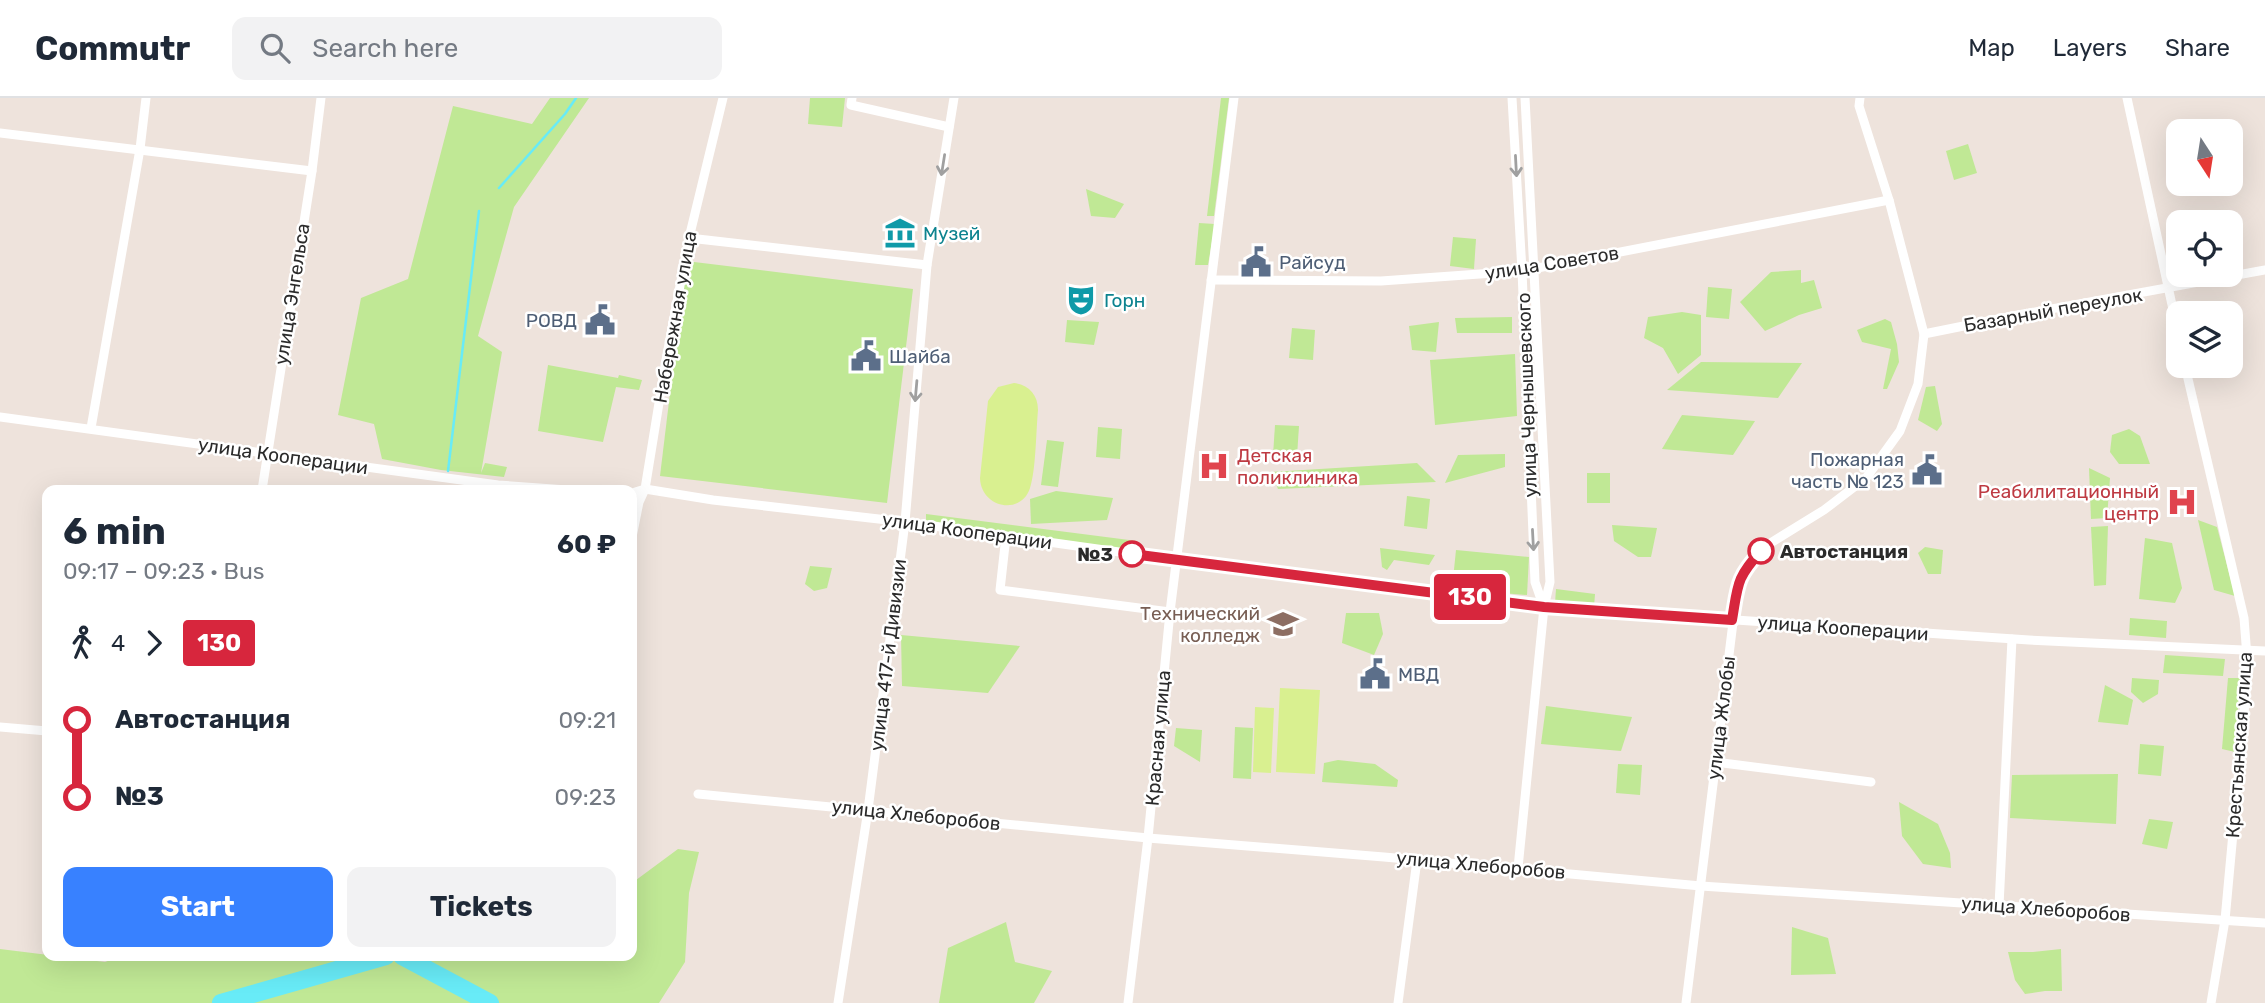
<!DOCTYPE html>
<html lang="en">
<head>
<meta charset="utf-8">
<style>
	:root { --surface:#fff; --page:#f2f2f3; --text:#1f2937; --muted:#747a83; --line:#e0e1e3; --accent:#3881ff }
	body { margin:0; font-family:Rubik,sans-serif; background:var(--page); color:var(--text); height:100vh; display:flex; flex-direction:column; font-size:26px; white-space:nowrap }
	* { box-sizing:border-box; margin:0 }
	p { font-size:23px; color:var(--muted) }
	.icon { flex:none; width:38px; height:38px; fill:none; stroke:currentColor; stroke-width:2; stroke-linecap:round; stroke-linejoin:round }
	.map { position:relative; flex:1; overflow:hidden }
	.sheet { position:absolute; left:42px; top:387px; width:595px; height:476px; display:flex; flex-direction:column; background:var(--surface); border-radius:14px; box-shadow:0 7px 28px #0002 }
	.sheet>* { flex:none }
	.badge { padding:0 14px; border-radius:5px; font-size:24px; line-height:46px }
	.needle { width:46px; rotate:168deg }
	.fabs { position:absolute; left:2166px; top:21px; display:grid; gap:14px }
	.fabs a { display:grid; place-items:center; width:77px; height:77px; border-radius:14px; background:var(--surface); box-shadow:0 7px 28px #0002; font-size:35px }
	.map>.badge { position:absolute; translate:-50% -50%; box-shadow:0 0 0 4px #fff }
	.legs { display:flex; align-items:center; gap:10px; height:77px; padding:0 21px; font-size:23px }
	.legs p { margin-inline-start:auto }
	.head { display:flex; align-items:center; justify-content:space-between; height:119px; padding:0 21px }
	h1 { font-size:38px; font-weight:700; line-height:52px }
	.action { display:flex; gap:14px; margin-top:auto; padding:14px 21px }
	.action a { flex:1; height:80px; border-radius:14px; background:var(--accent); color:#fff; font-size:28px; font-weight:700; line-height:80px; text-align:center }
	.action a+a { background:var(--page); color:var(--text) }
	ul { padding:0 21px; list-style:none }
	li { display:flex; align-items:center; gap:24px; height:77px; font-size:26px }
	li i { display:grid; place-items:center; width:10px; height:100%; margin:0 9px; background:currentColor }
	li i::after { content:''; width:18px; height:18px; margin:-9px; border:5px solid; border-radius:50%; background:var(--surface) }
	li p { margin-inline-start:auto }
	li:first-child i { background:linear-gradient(#0000 50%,currentColor 0) }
	li:last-child i { background:linear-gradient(currentColor 50%,#0000 0) }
	header { display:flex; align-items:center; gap:42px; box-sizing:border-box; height:98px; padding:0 35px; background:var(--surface); border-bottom:2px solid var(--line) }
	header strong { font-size:33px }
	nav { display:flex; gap:38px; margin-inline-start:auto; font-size:24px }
	.search { width:490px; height:63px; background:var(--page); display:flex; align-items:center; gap:18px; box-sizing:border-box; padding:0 24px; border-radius:14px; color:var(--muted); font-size:26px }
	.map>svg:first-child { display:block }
</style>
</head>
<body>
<header>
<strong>Commutr</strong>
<div class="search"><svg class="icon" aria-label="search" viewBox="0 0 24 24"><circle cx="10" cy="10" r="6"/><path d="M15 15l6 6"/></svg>Search here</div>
<nav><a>Map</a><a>Layers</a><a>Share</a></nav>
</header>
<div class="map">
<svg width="2265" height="905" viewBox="0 0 2265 905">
	<rect width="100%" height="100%" fill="#eee3dc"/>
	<g fill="#c0e895">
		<path d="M550,0H589L514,109L478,238L502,254L481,375L485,365L507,369L504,379L441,372L382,361L374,326L338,317L361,200L408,181L453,8L532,26Z"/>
		<path d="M810,0H845L842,29L808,26Z"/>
		<path d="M1221,0H1229L1214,118H1207Z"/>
		<path d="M1968,46L1977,75L1954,82L1946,53Z"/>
		<path d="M1086,91L1124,106L1115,120L1091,118Z"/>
		<path d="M1199,125L1215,126L1208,167H1195Z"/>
		<path d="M1453,139L1476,141L1474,171L1450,168Z"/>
		<path d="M686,163L913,191L887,405L660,378Z"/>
		<path d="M1801,172V185L1814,182L1822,210L1799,217L1765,233L1740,204L1771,174Z"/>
		<path d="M1708,189L1732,191L1729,221L1706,219Z"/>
		<path d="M1682,214L1701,217V257L1678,276L1663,250L1644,240L1648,219Z"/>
		<path d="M1512,219V235H1457L1455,220Z"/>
		<path d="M1885,221L1891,224L1897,246L1899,264L1887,291H1883L1891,251L1862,244L1857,232Z"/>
		<path d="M1067,222L1099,224L1094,247L1065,244Z"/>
		<path d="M1439,224L1436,254L1412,252L1409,228Z"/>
		<path d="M1292,230L1315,232L1313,262L1289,260Z"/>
		<path d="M1515,256L1517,318L1435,327L1430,262Z"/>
		<path d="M1701,264L1802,265L1778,300L1667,292Z"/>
		<path d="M548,267L618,280L619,277L642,282L639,292L616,289L603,344L538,333Z"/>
		<path d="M1935,288L1942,326L1937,333L1918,322L1926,289Z"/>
		<path d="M1682,317L1755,323L1733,357L1662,351Z"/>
		<path d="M1275,327L1299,328L1297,358L1273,357Z"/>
		<path d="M1098,329L1122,331L1120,361L1096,359Z"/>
		<path d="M2129,331L2140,338L2150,366H2119L2110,354L2112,337Z"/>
		<path d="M1047,342L1064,344L1058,389L1041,387Z"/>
		<path d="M1505,356V369L1445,385L1458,357Z"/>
		<path d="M1417,365L1436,384L1278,391L1271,374Z"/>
		<path d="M2089,370L2110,380L2107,420L2091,421Z"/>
		<rect x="1587" y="375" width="23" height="30"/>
		<path d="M1056,393L1113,400L1107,422L1031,426L1030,401Z"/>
		<path d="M1407,398L1430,401L1427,431L1404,428Z"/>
		<path d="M926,416L1137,443L1134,452L926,424Z"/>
		<path d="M2198,422L2217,429L2235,498L2214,492Z"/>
		<path d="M1612,427L1657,430L1651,459H1638L1614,443Z"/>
		<path d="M2108,428L2106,487L2094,488L2091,429Z"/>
		<path d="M2145,440L2172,445L2182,490L2175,505L2139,501Z"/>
		<path d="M1925,449L1943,452L1941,476H1928L1918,455Z"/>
		<path d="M1380,450L1435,457L1429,467L1394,462L1387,472L1382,469Z"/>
		<path d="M1456,452L1529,459L1527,497L1452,491Z"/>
		<path d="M810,468L832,470L827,490L814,493L805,486Z"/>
		<path d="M1556,491L1595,496L1594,509L1555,505Z"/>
		<path d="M1346,515H1379L1383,536L1374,557L1342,545Z"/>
		<path d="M2130,520L2167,523L2166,540L2129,537Z"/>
		<path d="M901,537L1020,548L988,595L902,588Z"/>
		<path d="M2165,557L2225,561L2223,578L2163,575Z"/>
		<path d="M2132,580L2159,582L2158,596L2143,605L2131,594Z"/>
		<path d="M2228,580H2240L2235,654L2222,651Z"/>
		<path d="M2105,587L2133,602L2128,627L2098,624Z"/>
		<path d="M1546,608L1632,619L1621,653L1541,646Z"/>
		<path d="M1235,629L1253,630L1251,681L1233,680Z"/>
		<path d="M1176,630L1202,632L1200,664L1174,648Z"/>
		<path d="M2140,646L2164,648L2161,678L2138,676Z"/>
		<path d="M1338,662L1375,666L1398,682L1397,689L1322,684L1324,665Z"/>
		<path d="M1618,666L1642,667L1640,697L1616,695Z"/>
		<path d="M2118,676L2116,726L2010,720L2012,677Z"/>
		<path d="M1899,704L1938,726L1950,755L1951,770L1923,766L1902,738Z"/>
		<path d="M2149,721L2173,724L2167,751L2142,746Z"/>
		<path d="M678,751L699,754L689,795L685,864L659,905H0V851L105,864L121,858H632V785Z"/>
		<path d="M1006,824L1015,864L1052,873L1034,905H939L948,850Z"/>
		<path d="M1792,829L1828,840L1836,876L1791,877Z"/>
		<path d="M2061,851L2062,893H2045L2025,896L2015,882L2008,854H2033Z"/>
	</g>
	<g fill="#d9f090">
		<path d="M1014,285C1029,287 1038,297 1038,312C1036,333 1036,372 1030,390C1021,418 981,410 980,380L988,303L998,289Z"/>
		<path d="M1280,590L1320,592L1315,676L1276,674Z"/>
		<path d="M1255,609L1274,610L1271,675L1253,674Z"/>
	</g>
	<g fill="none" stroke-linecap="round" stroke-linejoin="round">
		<g stroke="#68ebf7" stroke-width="2.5">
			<path d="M499,90L565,16L576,0"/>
			<path d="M448,373L479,113"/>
			<path d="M430,858V873"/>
		</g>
		<g stroke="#68ebf7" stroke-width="18">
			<path d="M402,858L490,905"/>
			<path d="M221,905L386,858"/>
		</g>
		<g stroke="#fff" stroke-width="9">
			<path d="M852,0L851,7L949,29"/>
			<path d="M1512,0L1522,173L1535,484L1543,507"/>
			<path d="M2127,0L2179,239"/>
			<path d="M0,35L312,73"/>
			<path d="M689,140L927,167"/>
			<path d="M1211,182L1381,183L1522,173L1889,102"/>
			<path d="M1924,236L2018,217L2265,172"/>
			<path d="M2185,268L2244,520L2248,572L2225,822L2211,905"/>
			<path d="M0,319L498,387L567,392"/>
			<path d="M91,330L140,51L146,0"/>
			<path d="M262,392L312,73L321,0"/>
			<path d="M632,395L645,391L713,402L905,424L1176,462L1544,509L2029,542L2265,553"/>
			<path d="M1006,438L1000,492L1170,514"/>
			<path d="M632,439L639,404L645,391L666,262L689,140L723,0"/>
			<path d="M0,629L47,633"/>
			<path d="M1715,664L1871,684"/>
			<path d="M698,696L1148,740L1384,759L1701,788L2265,825"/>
			<path d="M1518,770L1544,509L1550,484L1525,0"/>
			<path d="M1999,808L2012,541"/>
			<path d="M838,905L868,712L905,424L927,167L954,0"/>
			<path d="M1128,905L1148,740L1170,514L1234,0"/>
			<path d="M1398,905L1417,762"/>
			<path d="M1686,905L1738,484L1748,467L1764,449L1824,412L1866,380L1900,333L1918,286L1924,236L1889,102L1859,8L1860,0"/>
		</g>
	</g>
	<defs><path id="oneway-shaft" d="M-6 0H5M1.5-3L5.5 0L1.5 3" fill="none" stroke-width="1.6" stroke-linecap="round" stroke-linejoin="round" transform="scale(1.75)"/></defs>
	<g stroke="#a0a0a0">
		<use href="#oneway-shaft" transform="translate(943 67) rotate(99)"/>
		<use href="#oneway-shaft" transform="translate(1516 68) rotate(87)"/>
		<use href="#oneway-shaft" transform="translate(916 293) rotate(95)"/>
		<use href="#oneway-shaft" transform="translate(1533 442) rotate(87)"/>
	</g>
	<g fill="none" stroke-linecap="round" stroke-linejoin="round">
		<g stroke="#fff" stroke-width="16">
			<path id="line-1" d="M1132,456L1544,509L1732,522C1738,487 1736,480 1761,453"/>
		</g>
		<use href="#line-1" stroke="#d7263d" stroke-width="10"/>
	</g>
	<defs>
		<g id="museum-bare" transform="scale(2.415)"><path d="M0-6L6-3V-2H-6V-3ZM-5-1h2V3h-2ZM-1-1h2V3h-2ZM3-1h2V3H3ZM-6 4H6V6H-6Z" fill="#0f9aa8" stroke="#fff" stroke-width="2.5" paint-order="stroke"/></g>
		<g id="civic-bare" transform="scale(2.415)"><path d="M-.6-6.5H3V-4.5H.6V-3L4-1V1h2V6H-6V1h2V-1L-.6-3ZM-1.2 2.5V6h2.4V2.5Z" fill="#5c6f8a" stroke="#fff" stroke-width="2.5" paint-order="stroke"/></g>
		<g id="theatre-bare" transform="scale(2.415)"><path d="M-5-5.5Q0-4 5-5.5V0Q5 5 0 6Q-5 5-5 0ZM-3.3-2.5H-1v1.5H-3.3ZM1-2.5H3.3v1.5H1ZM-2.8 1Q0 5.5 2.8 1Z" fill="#0f9aa8" stroke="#fff" stroke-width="2.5" paint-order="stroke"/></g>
		<g id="hospital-bare" transform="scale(2.415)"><path d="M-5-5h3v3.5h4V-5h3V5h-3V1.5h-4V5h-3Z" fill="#e0444e" stroke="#fff" stroke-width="2.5" paint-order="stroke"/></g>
		<g id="university-bare" transform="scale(2.415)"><path d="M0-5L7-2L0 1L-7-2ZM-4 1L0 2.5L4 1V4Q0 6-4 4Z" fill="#8d6e63" stroke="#fff" stroke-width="2.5" paint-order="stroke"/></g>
	</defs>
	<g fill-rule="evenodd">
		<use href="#museum-bare" x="900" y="135"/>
		<use href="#civic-bare" x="1256" y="164"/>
		<use href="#theatre-bare" x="1081" y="202"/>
		<use href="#civic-bare" x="600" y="222"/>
		<use href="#civic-bare" x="866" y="258"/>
		<use href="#hospital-bare" x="1214" y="368"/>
		<use href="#civic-bare" x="1927" y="372"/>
		<use href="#hospital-bare" x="2182" y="404"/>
		<use href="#university-bare" x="1283" y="526"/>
		<use href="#civic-bare" x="1375" y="576"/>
	</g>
	<g fill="#fff" stroke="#d7263d" stroke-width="3.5">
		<circle cx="1761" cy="453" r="12"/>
		<circle cx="1132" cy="456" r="12"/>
	</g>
	<g text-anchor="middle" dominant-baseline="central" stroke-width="5" stroke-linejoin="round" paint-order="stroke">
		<g font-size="19" fill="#0d838f" stroke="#fff" text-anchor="start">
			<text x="923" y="135">Музей</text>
			<text x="1104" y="202">Горн</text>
		</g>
		<g font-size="19" fill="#4e5e75" stroke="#fff" text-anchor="start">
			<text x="1279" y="164">Райсуд</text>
			<text x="577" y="222" text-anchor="end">РОВД</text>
			<text x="889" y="258">Шайба</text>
			<text x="1904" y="361" text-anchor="end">Пожарная<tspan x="1904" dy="22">часть № 123</tspan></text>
			<text x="1398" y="576">МВД</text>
		</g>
		<g font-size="19" fill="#2b2b2b" stroke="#fff">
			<text transform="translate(1552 165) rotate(-9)">улица Советов</text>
			<text transform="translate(292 196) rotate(-81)">улица Энгельса</text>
			<text transform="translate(2053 212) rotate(-10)">Базарный переулок</text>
			<text transform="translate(675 219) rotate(-80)">Набережная улица</text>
			<text transform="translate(1527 297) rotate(-92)">улица Чернышевского</text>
			<text transform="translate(283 358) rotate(8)">улица Кооперации</text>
			<text transform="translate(967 433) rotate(8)">улица Кооперации</text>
			<text transform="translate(1843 530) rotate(4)">улица Кооперации</text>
			<text transform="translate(888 557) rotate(-83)">улица 417-й Дивизии</text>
			<text transform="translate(1721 620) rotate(-83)">улица Жлобы</text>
			<text transform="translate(1158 640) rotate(-85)">Красная улица</text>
			<text transform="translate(2239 647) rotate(-86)">Крестьянская улица</text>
			<text transform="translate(916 717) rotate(6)">улица Хлеборобов</text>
			<text transform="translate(1481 767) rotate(5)">улица Хлеборобов</text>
			<text transform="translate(2046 811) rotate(4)">улица Хлеборобов</text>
		</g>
		<g font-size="19" fill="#be3a42" stroke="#fff" text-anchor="start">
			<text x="1237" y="357">Детская<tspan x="1237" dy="22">поликлиника</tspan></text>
			<text x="2159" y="393" text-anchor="end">Реабилитационный<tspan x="2159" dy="22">центр</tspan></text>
		</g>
		<g font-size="19" font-weight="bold" fill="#2b2b2b" stroke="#fff" text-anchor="start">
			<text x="1780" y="453">Автостанция</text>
			<text x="1113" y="456" text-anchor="end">№3</text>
		</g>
		<g font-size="19" fill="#785e54" stroke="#fff" text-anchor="end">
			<text x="1260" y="515">Технический<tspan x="1260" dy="22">колледж</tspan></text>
		</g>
	</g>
</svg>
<div class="fabs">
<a><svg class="needle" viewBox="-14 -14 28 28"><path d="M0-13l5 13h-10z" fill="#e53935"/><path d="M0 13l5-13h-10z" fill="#747a83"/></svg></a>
<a><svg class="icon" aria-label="locate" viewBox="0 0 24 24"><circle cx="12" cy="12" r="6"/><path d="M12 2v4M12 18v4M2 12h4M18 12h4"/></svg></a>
<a><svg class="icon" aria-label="layers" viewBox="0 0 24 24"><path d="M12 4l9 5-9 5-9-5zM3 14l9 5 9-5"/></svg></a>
</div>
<b class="badge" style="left:1470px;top:499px;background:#d7263d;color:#fff">130</b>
<section class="sheet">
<div class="head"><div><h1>6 min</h1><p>09:17 – 09:23 · Bus</p></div><b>60 ₽</b></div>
<div class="legs"><svg class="icon" aria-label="walk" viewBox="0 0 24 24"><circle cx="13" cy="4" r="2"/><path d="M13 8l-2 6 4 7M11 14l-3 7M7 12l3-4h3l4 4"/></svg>4<svg class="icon" aria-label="forward" viewBox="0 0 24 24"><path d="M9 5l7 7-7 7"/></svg><b class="badge" style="background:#d7263d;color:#fff">130</b></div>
<ul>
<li><i style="color:#d7263d"></i><b>Автостанция</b><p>09:21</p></li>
<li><i style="color:#d7263d"></i><b>№3</b><p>09:23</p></li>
</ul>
<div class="action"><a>Start</a><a>Tickets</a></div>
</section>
</div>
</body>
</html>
